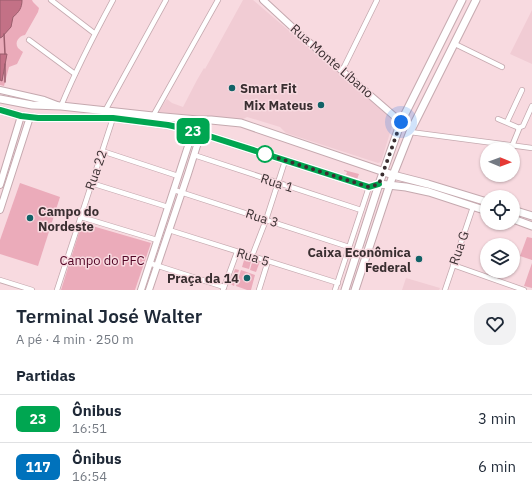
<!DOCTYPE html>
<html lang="pt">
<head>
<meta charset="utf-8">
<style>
	:root { --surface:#fff; --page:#f2f2f3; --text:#1f2937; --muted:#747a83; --line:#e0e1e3 }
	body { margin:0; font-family:"IBM Plex Sans",sans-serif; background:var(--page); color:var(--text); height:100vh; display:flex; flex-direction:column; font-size:15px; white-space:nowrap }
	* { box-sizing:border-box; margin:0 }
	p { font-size:13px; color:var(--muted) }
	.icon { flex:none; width:22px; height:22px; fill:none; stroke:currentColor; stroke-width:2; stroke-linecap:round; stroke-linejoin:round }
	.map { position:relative; height:290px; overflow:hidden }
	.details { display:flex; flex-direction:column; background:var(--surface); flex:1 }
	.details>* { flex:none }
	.badge { padding:0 8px; border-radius:6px; font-size:14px; line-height:26px }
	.needle { width:26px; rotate:91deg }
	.fabs { position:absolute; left:480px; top:142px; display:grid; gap:8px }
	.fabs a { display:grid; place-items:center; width:40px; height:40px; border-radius:50%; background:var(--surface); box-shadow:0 1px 3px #0004; font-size:20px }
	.you { position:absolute; width:20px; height:20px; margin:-10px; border:3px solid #fff; border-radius:50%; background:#1a73e8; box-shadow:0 0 0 6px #1a73e833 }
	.map>.badge { position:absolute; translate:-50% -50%; box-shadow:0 0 0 2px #fff }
	h2 { padding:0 16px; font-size:15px; line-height:36px }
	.round { display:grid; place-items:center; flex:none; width:42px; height:42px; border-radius:16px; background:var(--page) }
	.overview { display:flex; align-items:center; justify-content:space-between; height:68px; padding:0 16px }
	h1 { font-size:19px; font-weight:600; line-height:30px }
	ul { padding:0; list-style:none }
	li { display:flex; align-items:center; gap:12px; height:48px; padding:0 16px; border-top:1px solid var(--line) }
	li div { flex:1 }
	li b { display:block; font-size:15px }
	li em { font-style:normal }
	li .badge { min-width:44px; font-weight:700; text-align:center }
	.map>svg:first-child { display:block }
</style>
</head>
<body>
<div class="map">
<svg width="532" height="290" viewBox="0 0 532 290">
	<rect width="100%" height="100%" fill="#f8dae0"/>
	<g fill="#f1ccd4">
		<path d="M243,0H253L393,120V123L381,162L378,163L286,133L280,127L247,117L241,120L158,112L167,99L172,103L183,107L197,80L204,68L205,69Z"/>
		<path d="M532,10V64L510,54Z"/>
		<path d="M406,278L440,288L439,290H402Z"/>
	</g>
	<g fill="#ebabba">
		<path d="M0,0H32L33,2L39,8L38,12L25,35C19,36 14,42 18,48C20,50 22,51 23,52L17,64L9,67L4,86L0,85Z"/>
		<path d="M344,170L359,174L357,179L346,175L347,172L344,171Z"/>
		<path d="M20,183L60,197L38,266L0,254V240Z"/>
		<path d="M82,223L151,243L135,290H61Z"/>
		<path d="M527,237L532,238V260L520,256Z"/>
		<path d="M245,257L252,258L249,269L242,267Z"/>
		<path d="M253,259L260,261L256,272L250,270Z"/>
		<path d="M532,263V288L524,286Z"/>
		<path d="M235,269L239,270L234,286L230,284Z"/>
		<path d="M241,270L255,275L251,290H247L236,286Z"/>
	</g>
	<g fill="#c37186" stroke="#9a5d6c">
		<path d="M0,0H22C22,8 19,12 13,17L11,27L2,37L0,38Z"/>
		<path d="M0,54H7L2,81L0,80Z"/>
	</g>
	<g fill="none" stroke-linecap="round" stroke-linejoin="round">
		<g stroke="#9a5d6c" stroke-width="1.5">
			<path d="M4,34L5,54"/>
			<path d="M5,64V82"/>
		</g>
		<g stroke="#c5a9af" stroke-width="6">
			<g id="street">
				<path d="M51,0L94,33"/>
				<path d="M29,40L75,74"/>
				<path d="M455,44L502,67"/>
				<path d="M342,71L377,0"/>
				<path d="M61,106C76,70 94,35 113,0"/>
				<path d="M105,113V111L166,0"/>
				<path d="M153,116L218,0"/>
				<path d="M498,119L517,127L519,129L512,146"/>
				<path d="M507,122L522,90"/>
				<path d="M518,128L523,126L532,106"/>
				<path d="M410,132L532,148"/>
				<path d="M102,151L178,176"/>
				<path d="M194,155L361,210"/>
				<path d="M91,183L168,207"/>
				<path d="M174,190L349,247"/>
				<path d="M81,217L157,240"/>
				<path d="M169,230L338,283"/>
				<path d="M252,256L266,220L285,161"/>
				<path d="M149,263L224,287"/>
				<path d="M453,265L524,290"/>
				<path d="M0,280L32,290"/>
				<path d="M57,290L113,118"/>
				<path d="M223,290L237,252"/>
				<path d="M259,290L268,261"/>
				<path d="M335,290L369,187"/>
				<path d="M445,290L473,207"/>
			</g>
		</g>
		<g stroke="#c5a9af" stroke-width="8">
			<g id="secondary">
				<path d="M263,0L303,37L401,122"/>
				<path d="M0,90L44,100L57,105"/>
				<path d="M0,185L21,116"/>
				<path d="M0,210L30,117"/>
				<path d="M141,290L190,140V130"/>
				<path d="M149,290L188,174L201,133"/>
			</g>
		</g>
		<g stroke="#c5a9af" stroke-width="9">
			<g id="primary">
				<path d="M0,99L32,105L61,106L153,116L198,120H211L241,123L393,175L428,184L487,202"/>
				<path d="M0,110L21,116L38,118H113L168,125L190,130L369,187L379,184L406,187L429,192L487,211"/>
				<path d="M513,210L532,216"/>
				<path d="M513,219L532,226"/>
				<path d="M345,290L379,184L401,122L462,0"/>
				<path d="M355,290L393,175L410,132L476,0"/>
			</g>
		</g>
		<use href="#street" stroke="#fff" stroke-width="4.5"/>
		<use href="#secondary" stroke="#fff" stroke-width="6"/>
		<use href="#primary" stroke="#fff" stroke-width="7"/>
	</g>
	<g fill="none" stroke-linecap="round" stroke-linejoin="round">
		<g stroke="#fff" stroke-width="9">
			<path id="line" d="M0,110L21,116L38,118H113L168,125L190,130L369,187L379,184"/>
		</g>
		<use href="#line" stroke="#00a651" stroke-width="6"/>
		<path stroke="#3a2f31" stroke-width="4" stroke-dasharray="0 7.2" d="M265,154L369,187L379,184L401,122"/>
	</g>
	<g fill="#126267" stroke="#f8dae0" stroke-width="1.5">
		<circle cx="232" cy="88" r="4"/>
		<circle cx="321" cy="105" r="4"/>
		<circle cx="30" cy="218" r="4"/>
		<circle cx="419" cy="259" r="4"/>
		<circle cx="247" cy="278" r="4"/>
	</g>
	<circle fill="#fff" stroke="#00a651" stroke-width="2" cx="265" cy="154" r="8"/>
	<g text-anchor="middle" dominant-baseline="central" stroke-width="3" stroke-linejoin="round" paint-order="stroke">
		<g font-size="13" fill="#3a2f31" stroke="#f8dae0">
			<text transform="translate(332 61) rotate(41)">Rua Monte Líbano</text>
			<text transform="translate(96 170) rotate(-71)">Rua 22</text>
			<text transform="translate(277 183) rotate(18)">Rua 1</text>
			<text transform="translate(262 218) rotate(18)">Rua 3</text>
			<text transform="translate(459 248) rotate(-71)">Rua G</text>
			<text transform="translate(253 257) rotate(17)">Rua 5</text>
		</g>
		<g font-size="13" font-weight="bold" fill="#3a2f31" stroke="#f8dae0" text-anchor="end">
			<text x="240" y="88" text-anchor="start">Smart Fit</text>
			<text x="313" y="105">Mix Mateus</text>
			<text x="38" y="211" text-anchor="start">Campo do<tspan x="38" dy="15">Nordeste</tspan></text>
			<text x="411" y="252">Caixa Econômica<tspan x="411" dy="15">Federal</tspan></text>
			<text x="239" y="278">Praça da 14</text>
		</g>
		<g font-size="13" fill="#520525" stroke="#f8dae0">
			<text x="102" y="260">Campo do PFC</text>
		</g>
	</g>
</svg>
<div class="fabs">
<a><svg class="needle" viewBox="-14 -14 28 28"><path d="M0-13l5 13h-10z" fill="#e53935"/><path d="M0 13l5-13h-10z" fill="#747a83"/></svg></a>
<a><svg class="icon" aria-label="locate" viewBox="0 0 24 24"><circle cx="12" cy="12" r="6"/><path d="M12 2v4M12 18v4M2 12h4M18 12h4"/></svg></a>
<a><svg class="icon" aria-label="layers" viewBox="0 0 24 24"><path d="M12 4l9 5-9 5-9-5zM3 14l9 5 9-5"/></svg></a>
</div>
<div class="you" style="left:401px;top:122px"></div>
<b class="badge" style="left:193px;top:131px;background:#00a651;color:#fff">23</b>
</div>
<section class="details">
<div class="overview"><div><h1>Terminal José Walter</h1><p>A pé · 4 min · 250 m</p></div><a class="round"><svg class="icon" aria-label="heart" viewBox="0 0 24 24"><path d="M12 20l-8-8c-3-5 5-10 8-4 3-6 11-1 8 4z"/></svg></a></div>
<h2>Partidas</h2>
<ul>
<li><span class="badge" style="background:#00a651;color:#fff">23</span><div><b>Ônibus</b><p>16:51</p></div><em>3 min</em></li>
<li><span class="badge" style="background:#0072bc;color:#fff">117</span><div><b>Ônibus</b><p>16:54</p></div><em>6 min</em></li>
</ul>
</section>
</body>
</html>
